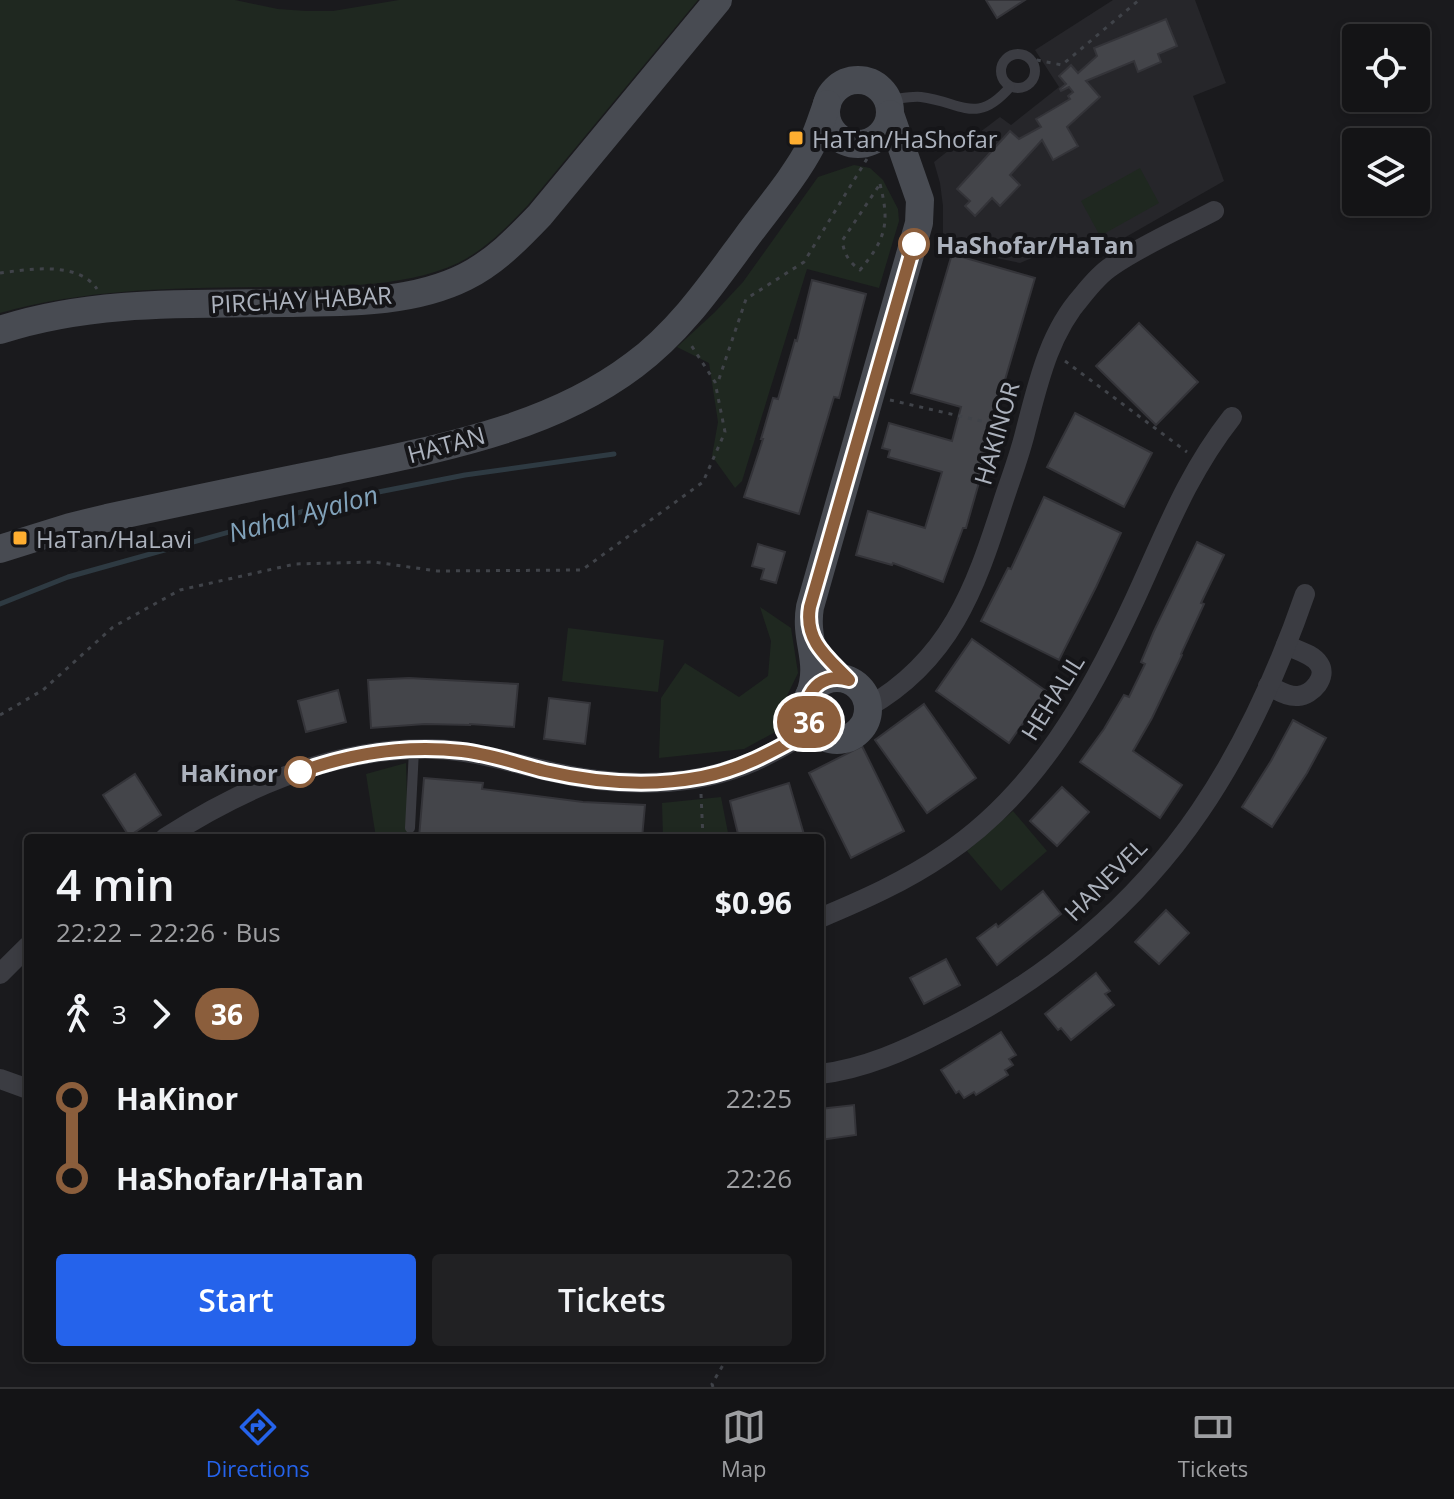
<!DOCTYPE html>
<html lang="en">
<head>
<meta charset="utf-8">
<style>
	:root { --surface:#141416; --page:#212123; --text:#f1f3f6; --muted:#9d9ea1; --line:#333335; --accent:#2563eb }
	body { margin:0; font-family:"Open Sans",sans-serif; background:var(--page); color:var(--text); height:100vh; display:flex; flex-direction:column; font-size:30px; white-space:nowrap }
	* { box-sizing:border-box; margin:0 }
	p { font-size:26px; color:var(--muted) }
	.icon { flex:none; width:44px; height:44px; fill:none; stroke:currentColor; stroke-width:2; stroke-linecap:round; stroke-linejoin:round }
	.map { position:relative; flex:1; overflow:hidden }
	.drawer { position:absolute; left:24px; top:834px; width:800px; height:528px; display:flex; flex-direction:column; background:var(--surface); border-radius:8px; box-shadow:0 4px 12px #0003,0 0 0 2px var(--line) }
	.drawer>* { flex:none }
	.badge { padding:0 16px; border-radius:26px; font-size:28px; line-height:52px }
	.fabs { position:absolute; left:1342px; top:24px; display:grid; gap:16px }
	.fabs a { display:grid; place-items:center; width:88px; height:88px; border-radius:8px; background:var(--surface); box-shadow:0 4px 12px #0003,0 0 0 2px var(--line); font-size:40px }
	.map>.badge { position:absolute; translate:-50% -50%; box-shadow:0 0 0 4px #fff }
	.legs { display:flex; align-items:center; gap:12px; height:88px; padding:0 32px; font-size:26px }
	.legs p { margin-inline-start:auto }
	.headline { display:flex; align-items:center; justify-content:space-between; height:136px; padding:0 32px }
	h1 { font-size:44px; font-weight:600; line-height:60px }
	.cta { display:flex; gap:16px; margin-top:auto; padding:16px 32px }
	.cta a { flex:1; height:92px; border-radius:8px; background:var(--accent); color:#fff; font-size:32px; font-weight:600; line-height:92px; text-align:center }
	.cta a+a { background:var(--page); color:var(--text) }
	ul { padding:0 32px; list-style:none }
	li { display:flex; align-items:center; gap:28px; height:80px; font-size:30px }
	li i { display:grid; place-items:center; width:12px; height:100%; margin:0 10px; background:currentColor }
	li i::after { content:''; width:20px; height:20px; margin:-10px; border:6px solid; border-radius:50%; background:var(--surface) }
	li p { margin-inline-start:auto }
	li:first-child i { background:linear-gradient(#0000 50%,currentColor 0) }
	li:last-child i { background:linear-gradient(currentColor 50%,#0000 0) }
	.dock { display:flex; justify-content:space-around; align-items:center; height:112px; border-top:2px solid var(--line); background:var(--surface); font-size:22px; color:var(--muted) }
	.dock a { display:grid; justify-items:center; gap:4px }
	.dock .active { color:var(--accent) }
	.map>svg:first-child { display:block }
</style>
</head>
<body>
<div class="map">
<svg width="1454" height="1387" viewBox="0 0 1454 1387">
	<rect width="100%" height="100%" fill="#1a1a1d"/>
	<path fill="#26262a" d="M1113,0H1195L1226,83L1193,96L1224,181L1103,250L1082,240H1075L1020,263L943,247V206L940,183L934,162L948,151L963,145L1000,117L1011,125L1059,87L1035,50Z"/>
	<g fill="#1f2820">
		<path d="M0,0H235L278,9L306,11H333L399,0H698L528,205C507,227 486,249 458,263C400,290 323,286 260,287C171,288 87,289 0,313Z"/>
		<path d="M854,165L870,168L883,180L898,209L899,221L879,288L807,269L742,481L735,488L712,456L718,422L709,363L677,347L715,312L743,282L818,177Z"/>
		<path d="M1140,168L1159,203L1100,236L1081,201Z"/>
		<path d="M760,607L791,628L798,673L783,704L777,731L744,749L659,758L661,698L685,663L739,697L768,676L771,641Z"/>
		<path d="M568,628L664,640L658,692L562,681Z"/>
		<path d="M406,763L408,838H376L366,774Z"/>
		<path d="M721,797L729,838H663L662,803Z"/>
		<path d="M1013,811L1047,851L1001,891L967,851Z"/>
	</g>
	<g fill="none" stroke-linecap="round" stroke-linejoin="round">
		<path stroke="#2e3a42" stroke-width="5" d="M0,604L68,577L358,496L465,475L614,454"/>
	</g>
	<g fill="#44454a" stroke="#343439" stroke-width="2">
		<path d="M986,0H1025L997,18Z"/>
		<path d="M1166,19L1177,46L1158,54L1161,62L1138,72L1134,61L1086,81L1100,97L1067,127L1078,146L1053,160L1042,140L1010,175L1020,185L1000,206L992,198L975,216L965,206L970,201L957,189L1010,131L1019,139L1041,127L1036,119L1070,99L1068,96L1073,92L1069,87L1061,91L1060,89L1066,84L1059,76L1071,65L1078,73L1097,56L1094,48Z"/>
		<path d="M952,254L1035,278L990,431L996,432L984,473L982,472L966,528H963L943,582L893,563L892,565L856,555L868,511L925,528L942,472L888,457L890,450L882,448L889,423L952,441L961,407L911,393Z"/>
		<path d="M812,280L866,294L839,398L834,397L799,514L744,497L763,439H761L773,398L778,399L795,340L797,341Z"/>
		<path d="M1139,323L1198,382L1156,425L1096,366Z"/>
		<path d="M1075,413L1152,453L1124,507L1047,467Z"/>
		<path d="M1044,497L1121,533L1096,587L1059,660L981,621L1008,568L1011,569Z"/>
		<path d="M1197,542L1224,555L1201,603L1204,604L1181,654L1182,655L1152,718L1133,751L1182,785L1160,818L1080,762L1104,729L1124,695L1129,697L1145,664L1141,662L1154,631Z"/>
		<path d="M758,544L785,552L776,583L761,579L764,569L752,566Z"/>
		<path d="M972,639L1046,691L1009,743L936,691Z"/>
		<path d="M409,678L518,684L514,727L470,724V725L425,724L371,728L368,680Z"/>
		<path d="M338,690L346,722L306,732L298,701Z"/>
		<path d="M549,698L590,703L585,744L544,739Z"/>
		<path d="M924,704L976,778L927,813L875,740Z"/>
		<path d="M1293,720L1326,738L1307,773L1272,827L1242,807L1271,761Z"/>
		<path d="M862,746L904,831L851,858L809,773Z"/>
		<path d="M135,774L161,815L129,836L103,795Z"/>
		<path d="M424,778L483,783L482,789L583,802L645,805L642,838H419Z"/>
		<path d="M789,783L805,838H739L730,801Z"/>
		<path d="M1062,787L1089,812L1057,846L1030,821Z"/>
		<path d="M1043,891L1061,914L997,965L977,938L996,924L998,927Z"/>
		<path d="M1166,910L1189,933L1159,964L1135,942Z"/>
		<path d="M946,959L960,985L924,1004L910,978Z"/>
		<path d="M1096,973L1110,991L1105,994L1114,1005L1071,1040L1061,1028L1058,1030L1045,1014Z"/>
		<path d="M1001,1032L1016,1055L1009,1059L1013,1065L1005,1070L1008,1075L976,1095L974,1092L964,1098L959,1091L956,1093L941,1070Z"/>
		<path d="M854,1105L856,1135L820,1140V1109Z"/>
	</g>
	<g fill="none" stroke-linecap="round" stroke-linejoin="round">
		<g stroke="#404349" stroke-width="3" stroke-dasharray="4 6" stroke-linecap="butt">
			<path d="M1027,58L1062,65L1139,0"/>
			<path d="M880,184C890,223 886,239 860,270C848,261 845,255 842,241Z"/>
			<path d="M0,273C29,269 78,261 97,289"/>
			<path d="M1065,361L1187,452"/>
			<path d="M719,379L746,299L804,262L873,149"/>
			<path d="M890,400L1007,427"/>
			<path d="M0,715L43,690L113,627L180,590L295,564L374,562L437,571L582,570L703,482L725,432L715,382L691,345"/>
			<path d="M701,794L703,838"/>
			<path d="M713,1387L712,1384L727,1358"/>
		</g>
		<g stroke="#3b3c42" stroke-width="10">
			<circle cx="1018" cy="71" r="17"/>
			<path d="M888,100C899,99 910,96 921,97C962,102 976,126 1010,87"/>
			<path d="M410,828L414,750"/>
		</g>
		<g stroke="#3b3c42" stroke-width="20">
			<path d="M1268,686C1278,690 1287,697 1298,696C1312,695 1328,677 1319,664C1313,654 1296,650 1286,645"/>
			<path d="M868,707C950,660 975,589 1002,505C1010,480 1020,455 1026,429C1038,383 1049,333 1082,296C1090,286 1101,273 1112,266C1144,244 1180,229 1214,211"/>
			<path d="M165,838C244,787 337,747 432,749C474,750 512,763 552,772C618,787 691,789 755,761C775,752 794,740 813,729"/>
			<path d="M820,918C863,900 906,881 945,854C1036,793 1090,696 1135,599C1165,534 1187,474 1232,417"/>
			<path d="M0,974L28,946"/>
			<path d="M820,1074C864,1069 906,1050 945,1030C1045,981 1137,904 1200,811C1245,745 1279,669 1305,594"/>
			<path d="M0,1079L28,1089"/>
		</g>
		<g stroke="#484b52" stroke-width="28">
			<circle cx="858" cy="112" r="32"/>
			<path d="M0,330C91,300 190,304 285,303C344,302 411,304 465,277C495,262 517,239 540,215L718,0"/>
			<path d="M0,549L70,527L107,518C182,502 257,486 333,471C436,449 548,430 634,365C680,331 712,284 746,238C768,208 795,177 812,144C818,131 822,118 827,104"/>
			<circle cx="837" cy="709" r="31"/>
			<path d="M809,697C823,661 804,642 810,607L919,223L920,200L890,114"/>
		</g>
	</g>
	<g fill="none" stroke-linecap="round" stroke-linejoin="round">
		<g stroke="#fff" stroke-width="18">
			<path id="line-1" d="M300,772C352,753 406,745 462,751C490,754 517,764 545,771C597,783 650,787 702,777C744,769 777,749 813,729C796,701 817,670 849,680C828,658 804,641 810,607L914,244"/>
		</g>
		<use href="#line-1" stroke="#8b5e3c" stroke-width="12"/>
	</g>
	<g fill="#ffae30" stroke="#151518" stroke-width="3">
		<rect x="788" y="130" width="16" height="16" rx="4"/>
		<rect x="12" y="530" width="16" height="16" rx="4"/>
	</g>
	<g fill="#fff" stroke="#8b5e3c" stroke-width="4">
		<circle cx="914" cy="244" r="14"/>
		<circle cx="300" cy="772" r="14"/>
	</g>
	<g text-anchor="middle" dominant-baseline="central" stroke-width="8" stroke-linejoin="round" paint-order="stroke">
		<g font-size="24" fill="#acb2bd" stroke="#151518" text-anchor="start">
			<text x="812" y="138">HaTan/HaShofar</text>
			<text x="36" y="538">HaTan/HaLavi</text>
		</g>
		<g font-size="24" font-weight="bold" fill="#acb2bd" stroke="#151518" text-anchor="start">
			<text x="936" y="244">HaShofar/HaTan</text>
			<text x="278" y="772" text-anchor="end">HaKinor</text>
		</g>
		<g font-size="24" fill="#acb2bd" stroke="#151518">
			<text transform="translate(301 299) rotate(-3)">PIRCHAY HABAR</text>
			<text transform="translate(996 433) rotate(-74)">HAKINOR</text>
			<text transform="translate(446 444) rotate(-15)">HATAN</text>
			<text transform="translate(1052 697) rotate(-58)">HEHALIL</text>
			<text transform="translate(1105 879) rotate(-45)">HANEVEL</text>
		</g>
		<g font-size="26" font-style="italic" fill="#81a2ba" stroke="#151518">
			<text transform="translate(303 513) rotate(-15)">Nahal Ayalon</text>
		</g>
	</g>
</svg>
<div class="fabs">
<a><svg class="icon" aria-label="locate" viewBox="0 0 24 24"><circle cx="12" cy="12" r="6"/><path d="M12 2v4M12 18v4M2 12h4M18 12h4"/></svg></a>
<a><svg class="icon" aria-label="layers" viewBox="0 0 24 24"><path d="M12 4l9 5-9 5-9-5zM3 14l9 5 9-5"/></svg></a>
</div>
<b class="badge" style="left:809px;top:722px;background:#8b5e3c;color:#fff">36</b>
<section class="drawer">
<div class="headline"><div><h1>4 min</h1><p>22:22 – 22:26 · Bus</p></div><b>$0.96</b></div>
<div class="legs"><svg class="icon" aria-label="walk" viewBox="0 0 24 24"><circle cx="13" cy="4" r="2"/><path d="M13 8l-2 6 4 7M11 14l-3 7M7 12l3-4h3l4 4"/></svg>3<svg class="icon" aria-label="forward" viewBox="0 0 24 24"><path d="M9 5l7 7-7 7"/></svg><b class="badge" style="background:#8b5e3c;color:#fff">36</b></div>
<ul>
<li><i style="color:#8b5e3c"></i><b>HaKinor</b><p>22:25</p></li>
<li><i style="color:#8b5e3c"></i><b>HaShofar/HaTan</b><p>22:26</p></li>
</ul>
<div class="cta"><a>Start</a><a>Tickets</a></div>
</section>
</div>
<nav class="dock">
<a class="active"><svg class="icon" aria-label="directions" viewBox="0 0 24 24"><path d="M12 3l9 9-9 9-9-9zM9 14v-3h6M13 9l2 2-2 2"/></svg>Directions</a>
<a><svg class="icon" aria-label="map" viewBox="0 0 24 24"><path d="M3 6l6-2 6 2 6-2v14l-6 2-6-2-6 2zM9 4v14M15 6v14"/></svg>Map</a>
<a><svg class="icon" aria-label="tickets" viewBox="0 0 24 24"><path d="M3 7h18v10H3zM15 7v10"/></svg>Tickets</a>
</nav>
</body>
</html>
